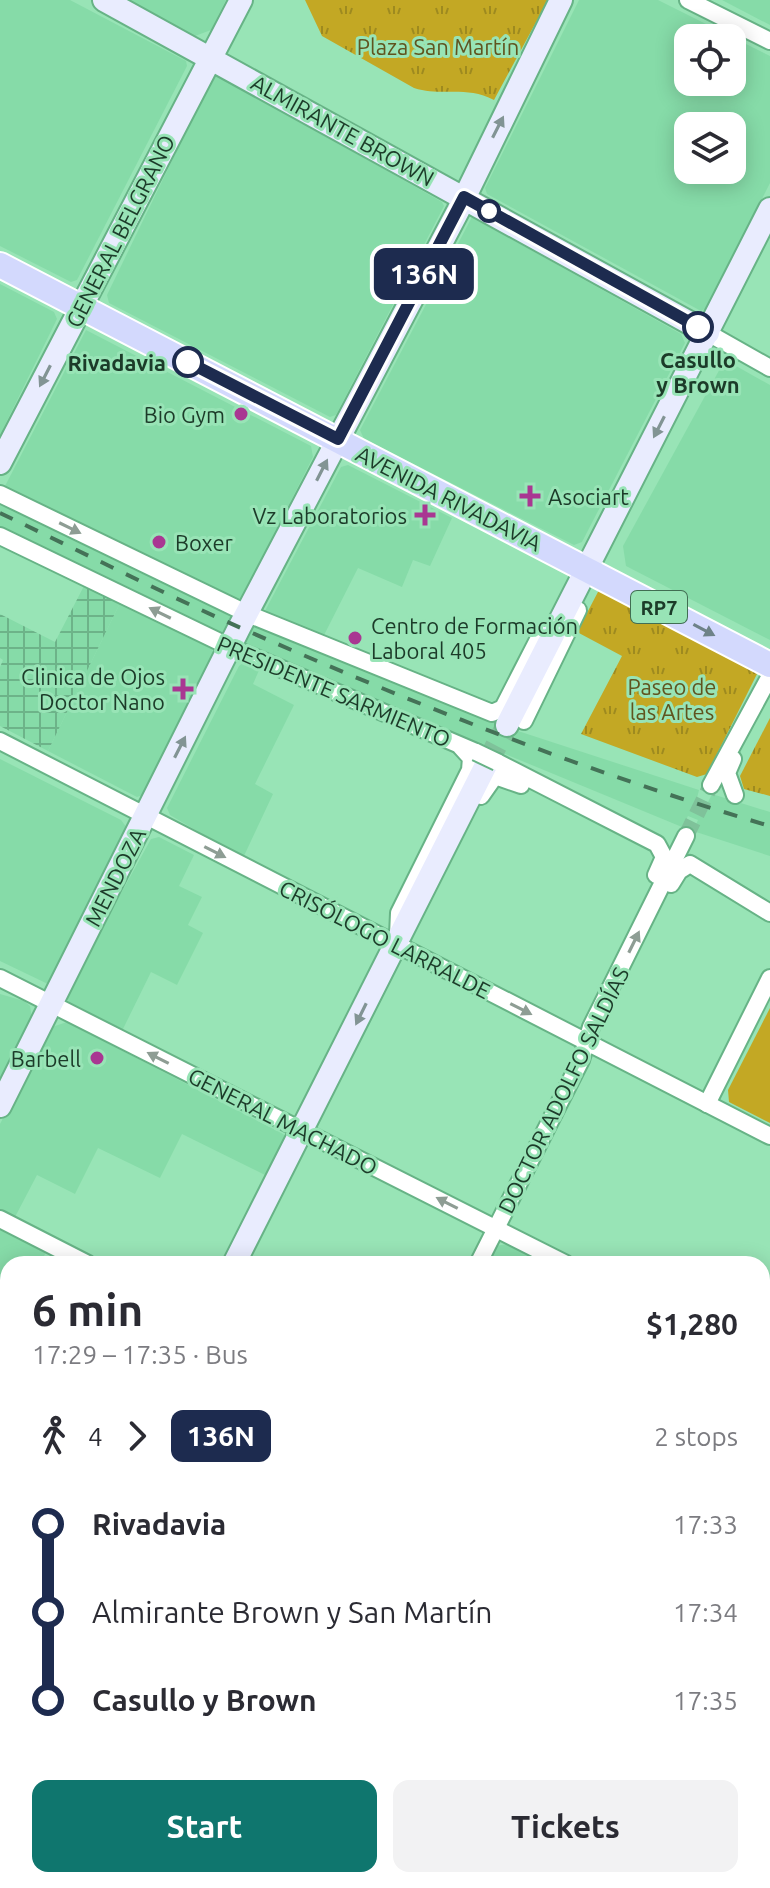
<!DOCTYPE html>
<html lang="en">
<head>
<meta charset="utf-8">
<style>
	:root { --surface:#fff; --page:#f2f2f3; --text:#2b2b33; --muted:#7c7c81; --accent:#0f766e }
	body { margin:0; font-family:Ubuntu,sans-serif; background:var(--page); color:var(--text); height:100vh; display:flex; flex-direction:column; font-size:30px; white-space:nowrap }
	* { box-sizing:border-box; margin:0 }
	p { font-size:26px; color:var(--muted) }
	.icon { flex:none; width:44px; height:44px; fill:none; stroke:currentColor; stroke-width:2; stroke-linecap:round; stroke-linejoin:round }
	.map { position:relative; flex:1; overflow:hidden }
	.sheet { position:absolute; left:0px; top:1256px; width:770px; height:632px; display:flex; flex-direction:column; background:var(--surface); border-radius:24px 24px 0 0; box-shadow:0 4px 20px #0003 }
	.sheet>* { flex:none }
	.badge { padding:0 16px; border-radius:12px; font-size:28px; line-height:52px }
	.controls { position:absolute; left:674px; top:24px; display:grid; gap:16px }
	.controls a { display:grid; place-items:center; width:72px; height:72px; border-radius:16px; background:var(--surface); box-shadow:0 4px 20px #0003; font-size:40px }
	.map>.badge { position:absolute; translate:-50% -50%; box-shadow:0 0 0 4px #fff }
	.legs { display:flex; align-items:center; gap:12px; height:88px; padding:0 32px; font-size:26px }
	.legs p { margin-inline-start:auto }
	.summary { display:flex; align-items:center; justify-content:space-between; height:136px; padding:0 32px }
	h1 { font-size:44px; font-weight:700; line-height:60px }
	.primary-button { display:flex; gap:16px; margin-top:auto; padding:16px 32px }
	.primary-button a { flex:1; height:92px; border-radius:16px; background:var(--accent); color:#fff; font-size:32px; font-weight:700; line-height:92px; text-align:center }
	.primary-button a+a { background:var(--page); color:var(--text) }
	ul { padding:0 32px; list-style:none }
	li { display:flex; align-items:center; gap:28px; height:88px; font-size:30px }
	li i { display:grid; place-items:center; width:12px; height:100%; margin:0 10px; background:currentColor }
	li i::after { content:''; width:20px; height:20px; margin:-10px; border:6px solid; border-radius:50%; background:var(--surface) }
	li p { margin-inline-start:auto }
	li:first-child i { background:linear-gradient(#0000 50%,currentColor 0) }
	li:last-child i { background:linear-gradient(currentColor 50%,#0000 0) }
	.map>svg:first-child { display:block }
</style>
</head>
<body>
<div class="map">
<svg width="770" height="1888" viewBox="0 0 770 1888">
	<defs>
		<pattern id="industrial-grid" width="8" height="8" patternUnits="userSpaceOnUse" patternTransform="scale(2)"><rect width="8" height="8" fill="#86dba8"/><path d="M0 4h8M4 0v8" fill="none" stroke="#6db389"/></pattern>
		<pattern id="park-tufts" width="24" height="20" patternUnits="userSpaceOnUse" patternTransform="scale(2)"><rect width="24" height="20" fill="#c3a824"/><path d="M3 7l-1-3M5 7V3M7 7l1-3M15 17l-1-3M17 17v-4M19 17l1-3" fill="none" stroke="#9e8a1f"/></pattern>
	</defs>
	<rect width="100%" height="100%" fill="#98e4b6"/>
	<g fill="#86dba8" fill-rule="evenodd">
		<path d="M0,0H70L186,61L187,66L77,280L71,282L0,246Z"/>
		<path d="M128,0H226L211,30L195,36Z"/>
		<path d="M579,0H658L770,56V183L707,308L701,311L487,194L485,188ZM688,38H732V82H688ZM688,126H732V170H688Z"/>
		<path d="M722,0H770V25Z"/>
		<path d="M218,75L442,202L444,206L336,415L330,417L109,303L107,295L212,78Z"/>
		<path d="M472,217L681,334L685,343L582,542L574,545L364,439L360,430Z"/>
		<path d="M0,284L54,312L57,319L0,435Z"/>
		<path d="M86,330L311,446L313,457L242,598L233,601L6,492L5,486Z"/>
		<path d="M729,362L770,385V640L626,566L623,546L722,365Z"/>
		<path d="M348,465L452,518L430,566L413,560L402,587L358,568L321,641L267,618L265,611L341,467Z"/>
		<path d="M0,503L260,627L378,675L518,731L699,790L697,798L708,802L712,794L770,812V856L693,831L698,820L688,816L682,827L253,650L0,531Z"/>
		<path d="M121,601L210,644L214,654L146,794L137,797L48,751Z"/>
		<path d="M245,661L260,668L253,684L294,705L255,784L273,794L243,858L170,815L167,808L239,666Z"/>
		<path d="M0,759L121,820L127,828L50,985L0,961Z"/>
		<path d="M159,837L194,855L179,886L202,897L188,925L203,933L177,985L151,972L122,1031L69,1003L66,993L151,839Z"/>
		<path d="M0,994L24,1001L30,1006L32,1019L0,1084Z"/>
		<path d="M67,1022L283,1134L286,1137L269,1177L182,1134L160,1178L98,1148L75,1194L37,1175L15,1217L0,1209V1124L49,1028Z"/>
		<path d="M0,1228L46,1252L40,1264H8V1328L0,1344Z"/>
		<path d="M508,1244L548,1264H484L495,1246Z"/>
	</g>
	<path fill="url(#industrial-grid)" d="M85,584L121,601L48,751L0,726V667L3,660L0,658V614L55,642Z"/>
	<g fill="url(#park-tufts)">
		<path d="M305,0H548L494,100C465,85 443,97 414,88L322,36Z"/>
		<path d="M599,590L750,667L757,674L707,774L697,777L581,734L622,656L577,632Z"/>
		<path d="M770,718V796L744,789L740,776Z"/>
	</g>
	<path fill="#c3a824" d="M770,1008V1123L729,1102L728,1090Z"/>
	<g fill="none" stroke-linecap="round" stroke-linejoin="round">
		<path stroke="#7fc29a" stroke-width="16" stroke-dasharray="16 8" stroke-linecap="butt" d="M686,836L711,785"/>
		<path stroke="#7fc29a" stroke-width="22" stroke-dasharray="22 11" stroke-linecap="butt" d="M486,765L507,725"/>
		<g stroke="#67b386" stroke-width="20">
			<g id="street">
				<path d="M688,0L770,41"/>
				<path d="M708,333L770,368"/>
				<path d="M0,494L248,614L492,713L503,708L541,634"/>
				<path d="M0,536L230,647L476,752"/>
				<path d="M524,721L578,610"/>
				<path d="M0,741L770,1136"/>
				<path d="M733,759L727,773L735,795"/>
				<path d="M497,762L657,844L664,857L656,875"/>
				<path d="M711,785L770,676"/>
				<path d="M481,796L495,776L521,785"/>
				<path d="M671,884L679,871L690,864L770,913"/>
				<path d="M398,935L399,913L470,770L471,758L461,747"/>
				<path d="M0,978L566,1264"/>
				<path d="M707,1104L770,978"/>
				<path d="M0,1219L88,1264"/>
				<path d="M478,1264L581,1060L591,1027L686,836"/>
				<path d="M762,1365L770,1369"/>
				<path d="M762,1433L770,1424"/>
				<path d="M0,1454L8,1458"/>
				<path d="M762,1458L770,1456"/>
				<path d="M0,1693L8,1697"/>
				<path d="M308,1880L314,1888"/>
				<path d="M634,1880L642,1888"/>
				<path d="M505,1888L511,1880"/>
			</g>
		</g>
		<g stroke="#67b386" stroke-width="26">
			<g id="secondary">
				<path d="M104,0L708,333"/>
				<path d="M0,463L241,0"/>
				<path d="M507,725L770,209"/>
				<path d="M0,1106L239,628L458,211L561,0"/>
				<path d="M234,1264L486,765"/>
				<path d="M762,1656L770,1662"/>
				<path d="M0,1730L8,1714"/>
			</g>
		</g>
		<g stroke="#fff" stroke-width="28">
			<g id="primary">
				<path d="M0,265L770,665"/>
				<path d="M762,1446L770,1441"/>
				<path d="M186,1888L194,1880"/>
			</g>
		</g>
		<use href="#street" stroke="#fff" stroke-width="16"/>
		<use href="#secondary" stroke="#e9ecfe" stroke-width="22"/>
		<use href="#primary" stroke="#d3d9fd" stroke-width="24"/>
		<path stroke="#447257" stroke-width="4" stroke-dasharray="14 14" stroke-linecap="butt" d="M0,513C80,551 160,592 241,628C413,704 590,773 770,826"/>
		<g stroke="#67b386" stroke-width="20" stroke-linecap="butt">
			<path id="street-bridge" d="M476,752L497,762"/>
		</g>
		<use href="#street-bridge" stroke="#fff" stroke-width="16"/>
	</g>
	<defs><path id="oneway-solid" d="M-6-.8H1V-3.2L6.5 0L1 3.2V.8H-6Z" transform="scale(2)"/></defs>
	<g fill="#829494">
		<use href="#oneway-solid" transform="translate(498 127) rotate(-63)"/>
		<use href="#oneway-solid" transform="translate(45 376) rotate(117)"/>
		<use href="#oneway-solid" transform="translate(659 427) rotate(117)"/>
		<use href="#oneway-solid" transform="translate(322 470) rotate(-63)"/>
		<use href="#oneway-solid" transform="translate(180 747) rotate(-63)"/>
		<use href="#oneway-solid" transform="translate(361 1014) rotate(116)"/>
	</g>
	<g fill="#8e9d94">
		<use href="#oneway-solid" transform="translate(70 528) rotate(26)"/>
		<use href="#oneway-solid" transform="translate(160 613) rotate(-154)"/>
		<use href="#oneway-solid" transform="translate(215 852) rotate(27)"/>
		<use href="#oneway-solid" transform="translate(634 942) rotate(-64)"/>
		<use href="#oneway-solid" transform="translate(521 1009) rotate(27)"/>
		<use href="#oneway-solid" transform="translate(158 1058) rotate(-153)"/>
		<use href="#oneway-solid" transform="translate(447 1203) rotate(-153)"/>
	</g>
	<use fill="#6e8288" href="#oneway-solid" transform="translate(704 630) rotate(28)"/>
	<g fill="none" stroke-linecap="round" stroke-linejoin="round">
		<g stroke="#fff" stroke-width="18">
			<path id="line-1" d="M188,362L338,439L464,197L698,327"/>
		</g>
		<use href="#line-1" stroke="#1d2b4f" stroke-width="12"/>
	</g>
	<g fill="#fff" stroke="#1d2b4f" stroke-width="4">
		<circle cx="489" cy="211" r="10"/>
		<circle cx="698" cy="327" r="14"/>
		<circle cx="188" cy="362" r="14"/>
	</g>
	<g fill="#a93792" stroke="#98e4b6" stroke-width="3">
		<circle cx="241" cy="414" r="8"/>
		<path d="M526 484h8v8h8v8h-8v8h-8v-8h-8v-8h8z"/>
		<path d="M421 503h8v8h8v8h-8v8h-8v-8h-8v-8h8z"/>
		<circle cx="159" cy="542" r="8"/>
		<circle cx="355" cy="638" r="8"/>
		<path d="M179 677h8v8h8v8h-8v8h-8v-8h-8v-8h8z"/>
		<circle cx="97" cy="1058" r="8"/>
	</g>
	<g text-anchor="middle" dominant-baseline="central" stroke-width="6" stroke-linejoin="round" paint-order="stroke">
		<rect fill="#98e4b6" stroke="#416e53" stroke-width="2" x="631" y="591" width="56" height="32" rx="6"/>
		<g font-size="20" font-weight="bold" fill="#1c3b29">
			<text x="659" y="607">RP7</text>
		</g>
		<g font-size="22" fill="#60541f" stroke="#98e4b6">
			<text x="438" y="46">Plaza San Martín</text>
			<text x="672" y="686">Paseo de<tspan x="672" dy="25">las Artes</tspan></text>
		</g>
		<g font-size="22" fill="#1c3b29" stroke="#98e4b6">
			<text transform="translate(343 130) rotate(29)">ALMIRANTE BROWN</text>
			<text transform="translate(120 231) rotate(-63)">GENERAL BELGRANO</text>
			<text transform="translate(449 498) rotate(27)">AVENIDA RIVADAVIA</text>
			<text transform="translate(334 691) rotate(23)">PRESIDENTE SARMIENTO</text>
			<text transform="translate(115 877) rotate(-63)">MENDOZA</text>
			<text transform="translate(385 939) rotate(27)">CRISÓLOGO LARRALDE</text>
			<text transform="translate(563 1090) rotate(-64)">DOCTOR ADOLFO SALDÍAS</text>
			<text transform="translate(283 1121) rotate(27)">GENERAL MACHADO</text>
		</g>
		<g font-size="22" font-weight="bold" fill="#1c3b29" stroke="#98e4b6">
			<text x="698" y="359">Casullo<tspan x="698" dy="25">y Brown</tspan></text>
			<text x="166" y="362" text-anchor="end">Rivadavia</text>
		</g>
		<g font-size="22" fill="#1c3b29" stroke="#98e4b6" text-anchor="end">
			<text x="225" y="414">Bio Gym</text>
			<text x="548" y="496" text-anchor="start">Asociart</text>
			<text x="407" y="515">Vz Laboratorios</text>
			<text x="175" y="542" text-anchor="start">Boxer</text>
			<text x="371" y="625" text-anchor="start">Centro de Formación<tspan x="371" dy="25">Laboral 405</tspan></text>
			<text x="165" y="676">Clinica de Ojos<tspan x="165" dy="25">Doctor Nano</tspan></text>
			<text x="81" y="1058">Barbell</text>
		</g>
	</g>
</svg>
<div class="controls">
<a><svg class="icon" aria-label="locate" viewBox="0 0 24 24"><circle cx="12" cy="12" r="6"/><path d="M12 2v4M12 18v4M2 12h4M18 12h4"/></svg></a>
<a><svg class="icon" aria-label="layers" viewBox="0 0 24 24"><path d="M12 4l9 5-9 5-9-5zM3 14l9 5 9-5"/></svg></a>
</div>
<b class="badge" style="left:424px;top:274px;background:#1d2b4f;color:#fff">136N</b>
<section class="sheet">
<div class="summary"><div><h1>6 min</h1><p>17:29 – 17:35 · Bus</p></div><b>$1,280</b></div>
<div class="legs"><svg class="icon" aria-label="walk" viewBox="0 0 24 24"><circle cx="13" cy="4" r="2"/><path d="M13 8l-2 6 4 7M11 14l-3 7M7 12l3-4h3l4 4"/></svg>4<svg class="icon" aria-label="forward" viewBox="0 0 24 24"><path d="M9 5l7 7-7 7"/></svg><b class="badge" style="background:#1d2b4f;color:#fff">136N</b><p>2 stops</p></div>
<ul>
<li><i style="color:#1d2b4f"></i><b>Rivadavia</b><p>17:33</p></li>
<li><i style="color:#1d2b4f"></i><span>Almirante Brown y San Martín</span><p>17:34</p></li>
<li><i style="color:#1d2b4f"></i><b>Casullo y Brown</b><p>17:35</p></li>
</ul>
<div class="primary-button"><a>Start</a><a>Tickets</a></div>
</section>
</div>
</body>
</html>
